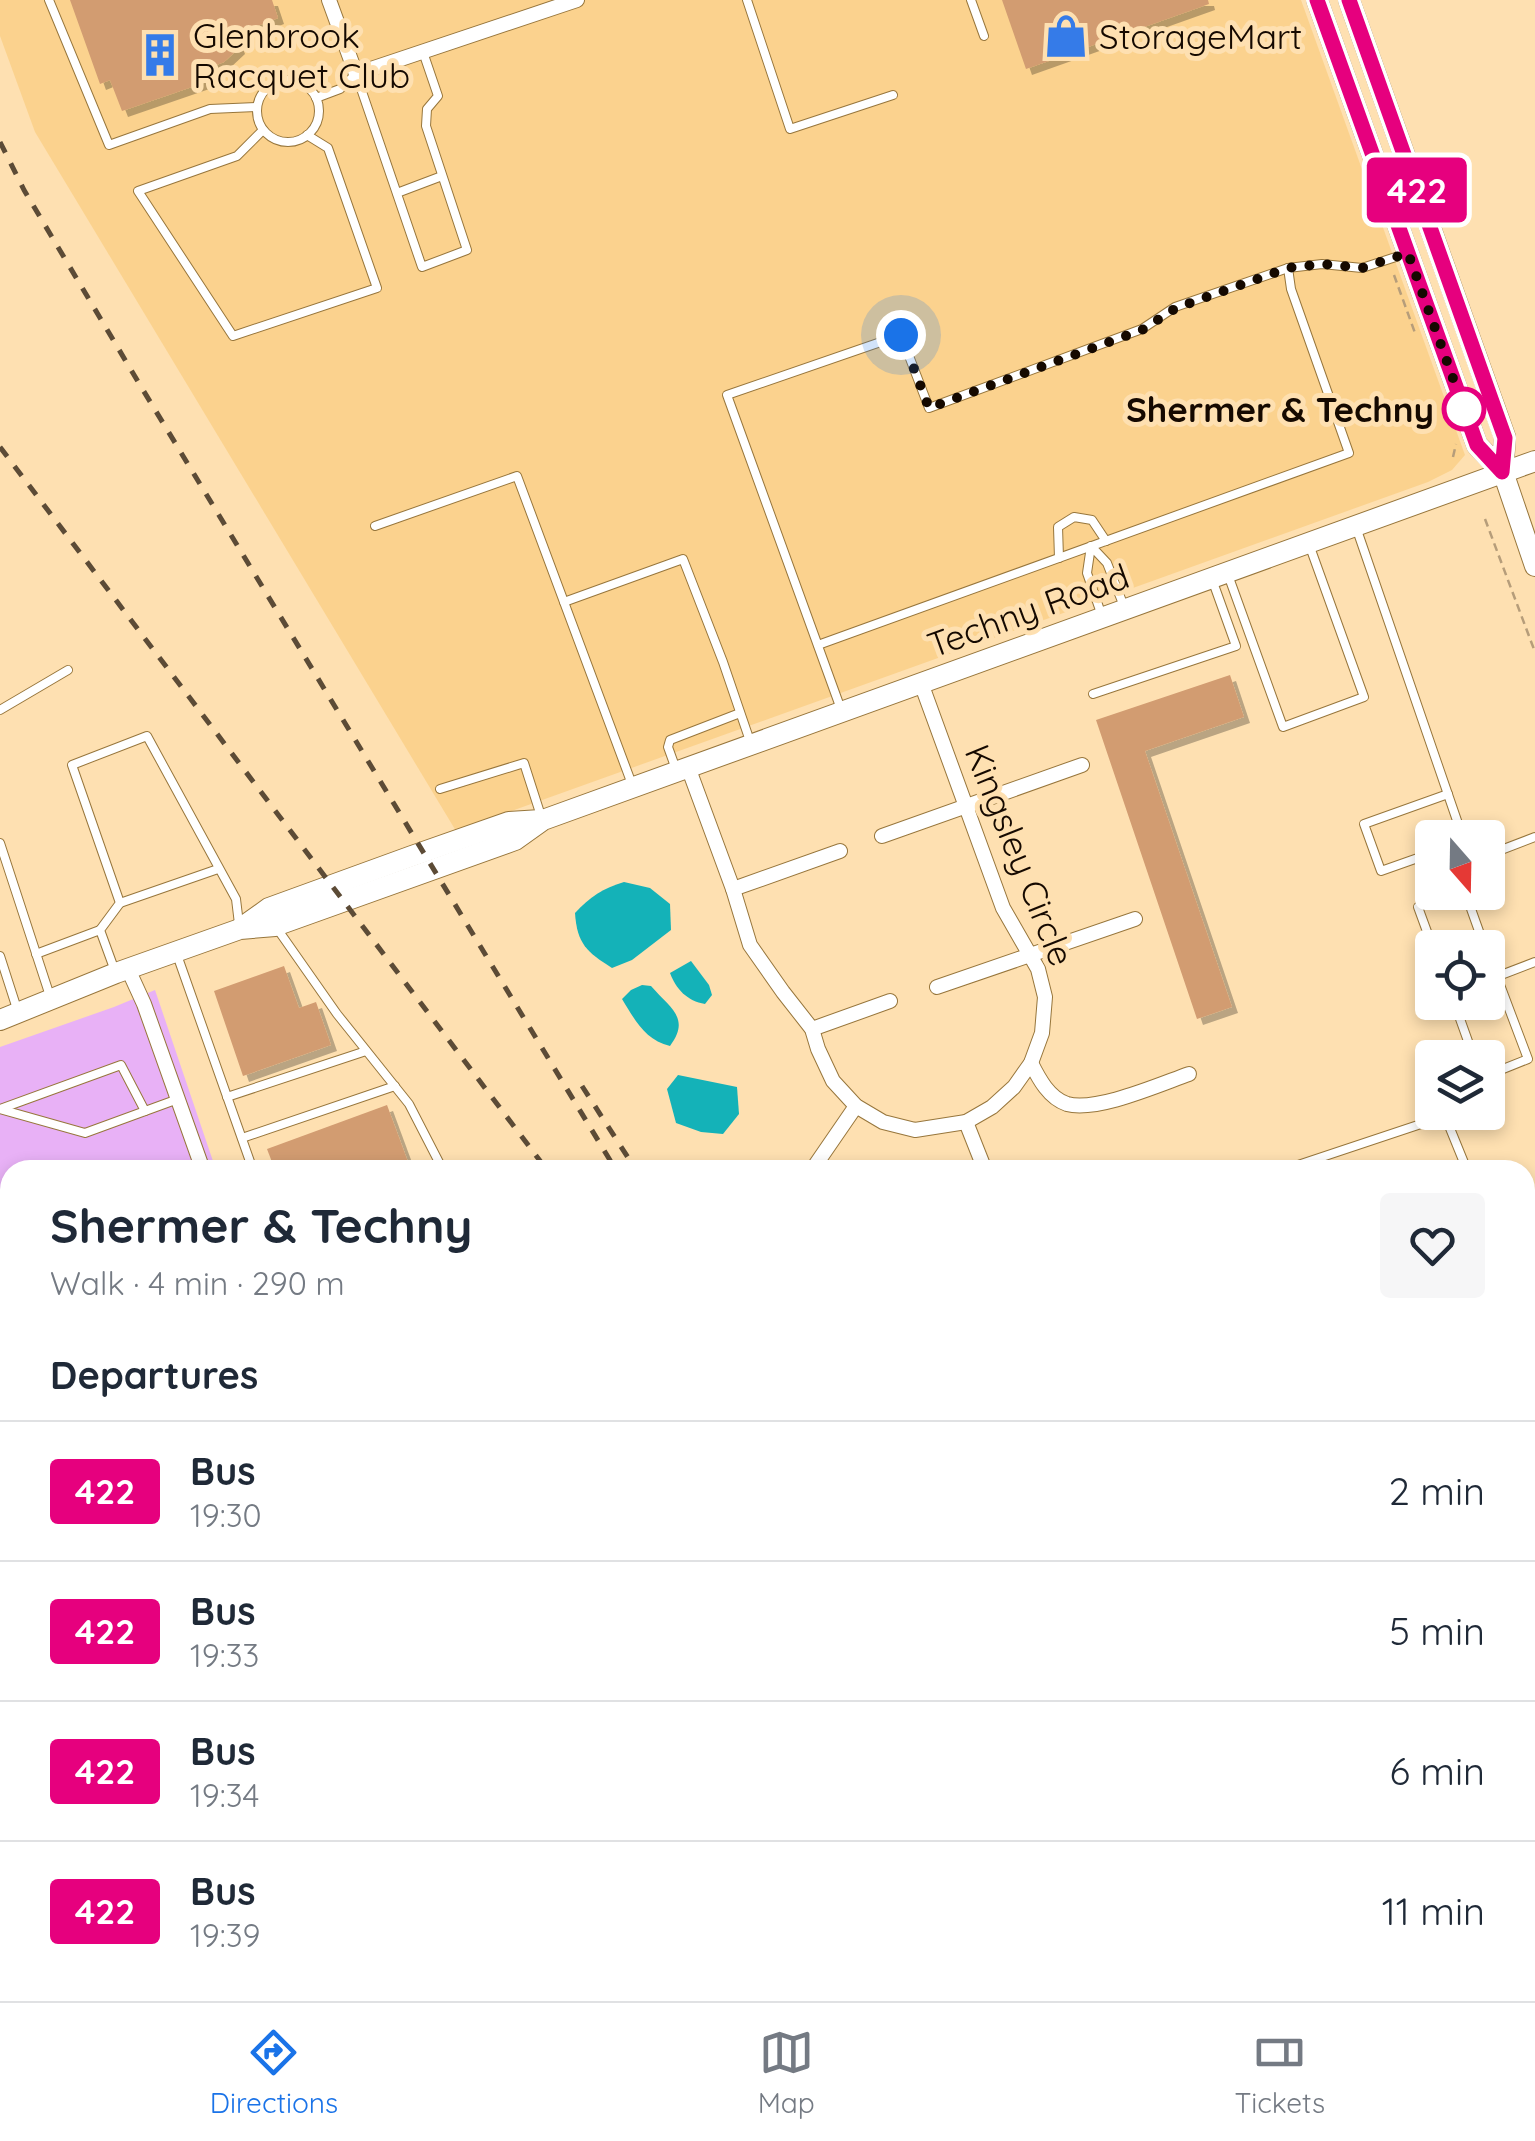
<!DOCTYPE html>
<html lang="en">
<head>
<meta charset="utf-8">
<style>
	:root { --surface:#fff; --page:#f6f6f7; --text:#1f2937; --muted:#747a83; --line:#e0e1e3; --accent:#1a73e8 }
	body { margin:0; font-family:Quicksand,sans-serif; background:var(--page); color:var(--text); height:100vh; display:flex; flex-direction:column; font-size:38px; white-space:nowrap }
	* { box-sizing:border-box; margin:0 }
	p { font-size:32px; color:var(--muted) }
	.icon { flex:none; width:55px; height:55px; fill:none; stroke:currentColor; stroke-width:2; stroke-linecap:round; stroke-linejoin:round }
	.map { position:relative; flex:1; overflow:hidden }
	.drawer { position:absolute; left:0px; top:1160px; width:1535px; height:842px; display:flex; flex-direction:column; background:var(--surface); border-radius:30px 30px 0 0; box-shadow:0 5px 15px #0003 }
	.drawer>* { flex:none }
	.badge { padding:0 20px; border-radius:8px; font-size:35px; line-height:65px }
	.needle { width:65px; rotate:160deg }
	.tools { position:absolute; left:1415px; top:820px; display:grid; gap:20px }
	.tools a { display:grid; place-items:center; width:90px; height:90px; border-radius:10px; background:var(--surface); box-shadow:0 5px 15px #0003; font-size:50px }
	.you { position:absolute; width:50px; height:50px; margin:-25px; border:8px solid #fff; border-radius:50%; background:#1a73e8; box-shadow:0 0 0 15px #1a73e833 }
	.map>.badge { position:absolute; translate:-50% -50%; box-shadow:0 0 0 5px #fff }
	h2 { padding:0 50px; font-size:38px; line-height:90px }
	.round { display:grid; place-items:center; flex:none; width:105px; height:105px; border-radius:10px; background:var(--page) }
	.summary { display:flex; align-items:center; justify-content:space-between; height:170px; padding:0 50px }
	h1 { font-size:48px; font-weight:700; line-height:75px }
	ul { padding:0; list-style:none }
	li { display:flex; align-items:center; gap:30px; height:140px; padding:0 50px; border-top:2px solid var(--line) }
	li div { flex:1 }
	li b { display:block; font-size:38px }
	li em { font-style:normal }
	li .badge { min-width:110px; font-weight:700; text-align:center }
	.menu { display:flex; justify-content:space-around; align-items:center; height:140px; border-top:2px solid var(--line); background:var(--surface); font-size:28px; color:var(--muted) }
	.menu a { display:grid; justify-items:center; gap:5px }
	.menu .active { color:var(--accent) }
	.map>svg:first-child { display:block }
</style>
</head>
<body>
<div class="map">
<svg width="1535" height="2001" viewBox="0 0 1535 2001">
	<defs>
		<filter id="shadow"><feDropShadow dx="6" dy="6" stdDeviation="0" flood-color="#0004"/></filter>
	</defs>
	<rect width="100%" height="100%" fill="#fee0b1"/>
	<path fill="#fbd28e" d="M0,0H1301L1465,455L1452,470L1428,482L456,831L35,132L0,36Z"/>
	<path fill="#e8b1f6" d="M155,990L216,1170H10V1992H1119L1126,2001H0V1047L114,1007Z"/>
	<g fill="#14b2b8">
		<path d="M624,882L650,888L670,904L671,930L632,960L612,968C587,952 577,944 575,913C590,897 603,888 624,882Z"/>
		<path d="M691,961L709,985L712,995L705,1004C687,1001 676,989 670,973Z"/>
		<path d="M642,985L651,986C670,1008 691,1018 670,1046C645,1040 635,1020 622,999L631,990Z"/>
		<path d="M678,1075L737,1087L739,1114L723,1134L701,1132L676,1123L667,1089Z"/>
		<path d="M592,1992L598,2001H399L390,1993Z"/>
	</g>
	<g fill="#d29c71" filter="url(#shadow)">
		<path d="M70,0H272L278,18L234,35L239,48L224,62L211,67L215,79L122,111L110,80L100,84Z"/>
		<path d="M1002,0H1208L1209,4L1026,69Z"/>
		<path d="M1230,675L1244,717L1145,751L1232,1007L1197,1019L1096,720Z"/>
		<path d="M284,966L299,1008L316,1002L331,1045L243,1076L214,991Z"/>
		<path d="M387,1105L411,1170H275L267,1149Z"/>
	</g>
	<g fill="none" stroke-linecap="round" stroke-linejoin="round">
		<g stroke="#97763c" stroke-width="10">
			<g id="service">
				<path d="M49,0L109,145L210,109L257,107"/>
				<path d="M747,0L790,129L893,95"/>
				<path d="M971,0L984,36"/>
				<circle cx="288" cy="111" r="31"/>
				<path d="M316,98L340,89L356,74L422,267L467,250L426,126L427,109L438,96L423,52"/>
				<path d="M263,130L237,156L138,191L233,336L377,288L328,148L307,135"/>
				<path d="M397,193L442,176"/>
				<path d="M375,526L517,476L633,787"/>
				<path d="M1357,530L1463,838"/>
				<path d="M1059,558L1058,527L1074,517L1092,520L1106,541"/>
				<path d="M1227,572L1283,727L1364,697L1310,547"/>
				<path d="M564,602L683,559L723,662L751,744"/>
				<path d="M1102,616L1087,573L1091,546L1107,563L1125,609"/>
				<path d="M818,645L1349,453L1291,289L1288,268"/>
				<path d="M1093,694L1236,646L1213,582"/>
				<path d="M0,710L68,670"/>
				<path d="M842,712L727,395L901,335L929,408L1142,329L1175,307L1288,268L1322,264L1362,268L1405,254"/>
				<path d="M677,772L668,747L670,740L740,713"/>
				<path d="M440,789L524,763L541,816"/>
				<path d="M0,843L50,996"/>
				<path d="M1432,853L1381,871L1364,824L1448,794"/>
				<path d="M1488,855L1535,837"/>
				<path d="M1465,892L1485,948"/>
				<path d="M120,903L218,869"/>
				<path d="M276,927L337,1014L409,1104L443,1170"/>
				<path d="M1433,948L1418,907L1457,892"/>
				<path d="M176,952L253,1170"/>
				<path d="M1488,953L1528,1059L1488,1075"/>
				<path d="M36,954L100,930"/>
				<path d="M0,956L18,1012"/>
				<path d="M115,971L100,930L120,903L72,765L147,736L236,899L239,924"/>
				<path d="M1488,980L1535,962"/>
				<path d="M1454,1002L1474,1058"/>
				<path d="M227,1097L366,1051"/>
				<path d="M0,1109L85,1133L178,1099"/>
				<path d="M0,1109L121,1065L145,1111"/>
				<path d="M242,1138L395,1086"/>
				<path d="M1283,1170L1445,1116L1467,1170"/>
			</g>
		</g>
		<g stroke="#97763c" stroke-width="16">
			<g id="minor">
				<path d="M329,0L356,74L577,0"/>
				<path d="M688,767L733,889L750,945L783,992L812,1029L818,1049L833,1081L856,1106L883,1122L915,1130L966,1122L992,1107L1014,1087L1031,1063L1042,1033L1045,997L1038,969L1003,908L921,683"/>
				<path d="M882,836L1082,765"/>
				<path d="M733,889L840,851"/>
				<path d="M128,969L144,1004L203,1170"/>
				<path d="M937,987L1135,919"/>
				<path d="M812,1029L890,1001"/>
				<path d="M1031,1063C1039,1079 1049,1098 1067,1104C1097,1112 1158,1085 1189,1074"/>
				<path d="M966,1122L985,1170"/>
				<path d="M812,1170L856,1106"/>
				<path d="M1525,1239L1535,1235"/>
				<path d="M1525,1505L1535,1502"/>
				<path d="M1525,1628L1535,1625"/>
				<path d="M1525,1749L1535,1746"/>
				<path d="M1525,1868L1535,1864"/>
				<path d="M1354,1992L1359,2001"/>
				<path d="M1497,2001L1521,1992"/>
			</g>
		</g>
		<g stroke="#97763c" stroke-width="22">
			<g id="secondary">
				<path d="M1317,0L1477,445L1503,472"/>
				<path d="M1349,0L1505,437L1503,472L1535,566"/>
				<path d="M241,928L269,908L412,856L509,822L541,820"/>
				<path d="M0,1020L116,973L240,929L275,926L515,840L543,820L1535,461"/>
			</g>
		</g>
		<g stroke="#b69d7a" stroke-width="2.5" stroke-dasharray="8 5" stroke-linecap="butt">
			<path d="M1394,275L1415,333"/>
			<path d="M1453,457L1456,444"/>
			<path d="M1485,519L1535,652"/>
			<path d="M0,1405L10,1408"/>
			<path d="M0,1478L4,1480L10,1470"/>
			<path d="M4,1480L10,1496"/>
			<path d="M0,1752L10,1750"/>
			<path d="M290,1992L292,2001"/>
			<path d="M1097,1992L1104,2001"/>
		</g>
		<use href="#service" stroke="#fff" stroke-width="8"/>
		<use href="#minor" stroke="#fff" stroke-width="14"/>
		<use href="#secondary" stroke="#fff" stroke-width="20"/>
		<g stroke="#5c4b36" stroke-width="5" stroke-dasharray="12 12" stroke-linecap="butt">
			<path d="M0,142L24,190L140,385L616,1170"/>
			<path d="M0,447L547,1170"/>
			<path d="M582,1086L636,1170"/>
			<path d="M1165,1992L1172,2001"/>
		</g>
	</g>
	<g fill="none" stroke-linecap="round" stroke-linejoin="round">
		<g stroke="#fff" stroke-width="22">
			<path id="line" d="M1317,0L1477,445L1502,472L1505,438L1349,0"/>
		</g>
		<use href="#line" stroke="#e6007e" stroke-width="15"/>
		<path stroke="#150900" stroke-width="10" stroke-dasharray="0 18" d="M901,335L929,408L1142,330L1176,308L1288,268L1322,264L1362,268L1408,253L1464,409"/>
	</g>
	<defs>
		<g id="shop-bare" transform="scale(3.45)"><path d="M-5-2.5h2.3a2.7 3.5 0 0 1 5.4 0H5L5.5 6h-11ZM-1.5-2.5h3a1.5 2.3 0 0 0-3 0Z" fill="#357be8" stroke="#fee0b1" stroke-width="2.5" paint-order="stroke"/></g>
		<g id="building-bare" transform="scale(3.45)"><path d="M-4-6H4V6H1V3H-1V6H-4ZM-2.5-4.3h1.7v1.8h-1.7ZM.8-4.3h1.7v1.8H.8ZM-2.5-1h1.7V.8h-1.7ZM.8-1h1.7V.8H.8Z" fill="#357be8" stroke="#fee0b1" stroke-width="2.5" paint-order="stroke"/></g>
	</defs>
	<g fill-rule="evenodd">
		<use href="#shop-bare" x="1066" y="36"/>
		<use href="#building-bare" x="160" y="55"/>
	</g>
	<circle fill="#fff" stroke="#e6007e" stroke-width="5" cx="1464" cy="409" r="20"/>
	<g text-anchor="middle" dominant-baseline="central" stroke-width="10" stroke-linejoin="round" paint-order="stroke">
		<g font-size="35" fill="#150900" stroke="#fee0b1" text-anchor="start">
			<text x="193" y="35">Glenbrook<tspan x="193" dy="40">Racquet Club</tspan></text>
			<text x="1099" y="36">StorageMart</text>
		</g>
		<g font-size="35" font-weight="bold" fill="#150900" stroke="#fee0b1" text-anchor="end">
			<text x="1434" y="409">Shermer &amp; Techny</text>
		</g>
		<g font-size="35" fill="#150900" stroke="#fee0b1">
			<text transform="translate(1028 610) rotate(-20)">Techny Road</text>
			<text transform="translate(1020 855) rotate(68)">Kingsley Circle</text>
		</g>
	</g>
</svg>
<div class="tools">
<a><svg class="needle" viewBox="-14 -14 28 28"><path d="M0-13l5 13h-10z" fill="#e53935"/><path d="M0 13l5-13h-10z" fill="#747a83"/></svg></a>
<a><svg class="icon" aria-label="locate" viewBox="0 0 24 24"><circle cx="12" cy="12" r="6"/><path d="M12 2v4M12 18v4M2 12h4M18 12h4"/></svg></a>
<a><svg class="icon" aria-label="layers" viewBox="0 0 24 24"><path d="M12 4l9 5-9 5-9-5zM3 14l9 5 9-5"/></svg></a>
</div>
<div class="you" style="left:901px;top:335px"></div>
<b class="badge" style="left:1417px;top:190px;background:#e6007e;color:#fff">422</b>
<section class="drawer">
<div class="summary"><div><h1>Shermer &amp; Techny</h1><p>Walk · 4 min · 290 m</p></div><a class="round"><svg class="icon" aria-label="heart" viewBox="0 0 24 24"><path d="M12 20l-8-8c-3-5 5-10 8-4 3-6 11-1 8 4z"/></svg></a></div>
<h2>Departures</h2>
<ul>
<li><span class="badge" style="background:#e6007e;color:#fff">422</span><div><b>Bus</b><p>19:30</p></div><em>2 min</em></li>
<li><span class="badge" style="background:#e6007e;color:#fff">422</span><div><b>Bus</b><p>19:33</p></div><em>5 min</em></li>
<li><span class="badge" style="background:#e6007e;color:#fff">422</span><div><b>Bus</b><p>19:34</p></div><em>6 min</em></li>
<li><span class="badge" style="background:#e6007e;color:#fff">422</span><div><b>Bus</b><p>19:39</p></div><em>11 min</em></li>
</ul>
</section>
</div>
<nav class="menu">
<a class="active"><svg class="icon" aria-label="directions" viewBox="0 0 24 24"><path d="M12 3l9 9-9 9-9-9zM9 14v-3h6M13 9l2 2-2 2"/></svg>Directions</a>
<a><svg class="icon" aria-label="map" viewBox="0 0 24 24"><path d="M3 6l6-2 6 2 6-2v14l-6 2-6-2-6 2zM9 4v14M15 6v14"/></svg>Map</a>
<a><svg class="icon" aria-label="tickets" viewBox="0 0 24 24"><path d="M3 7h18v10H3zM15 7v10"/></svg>Tickets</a>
</nav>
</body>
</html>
